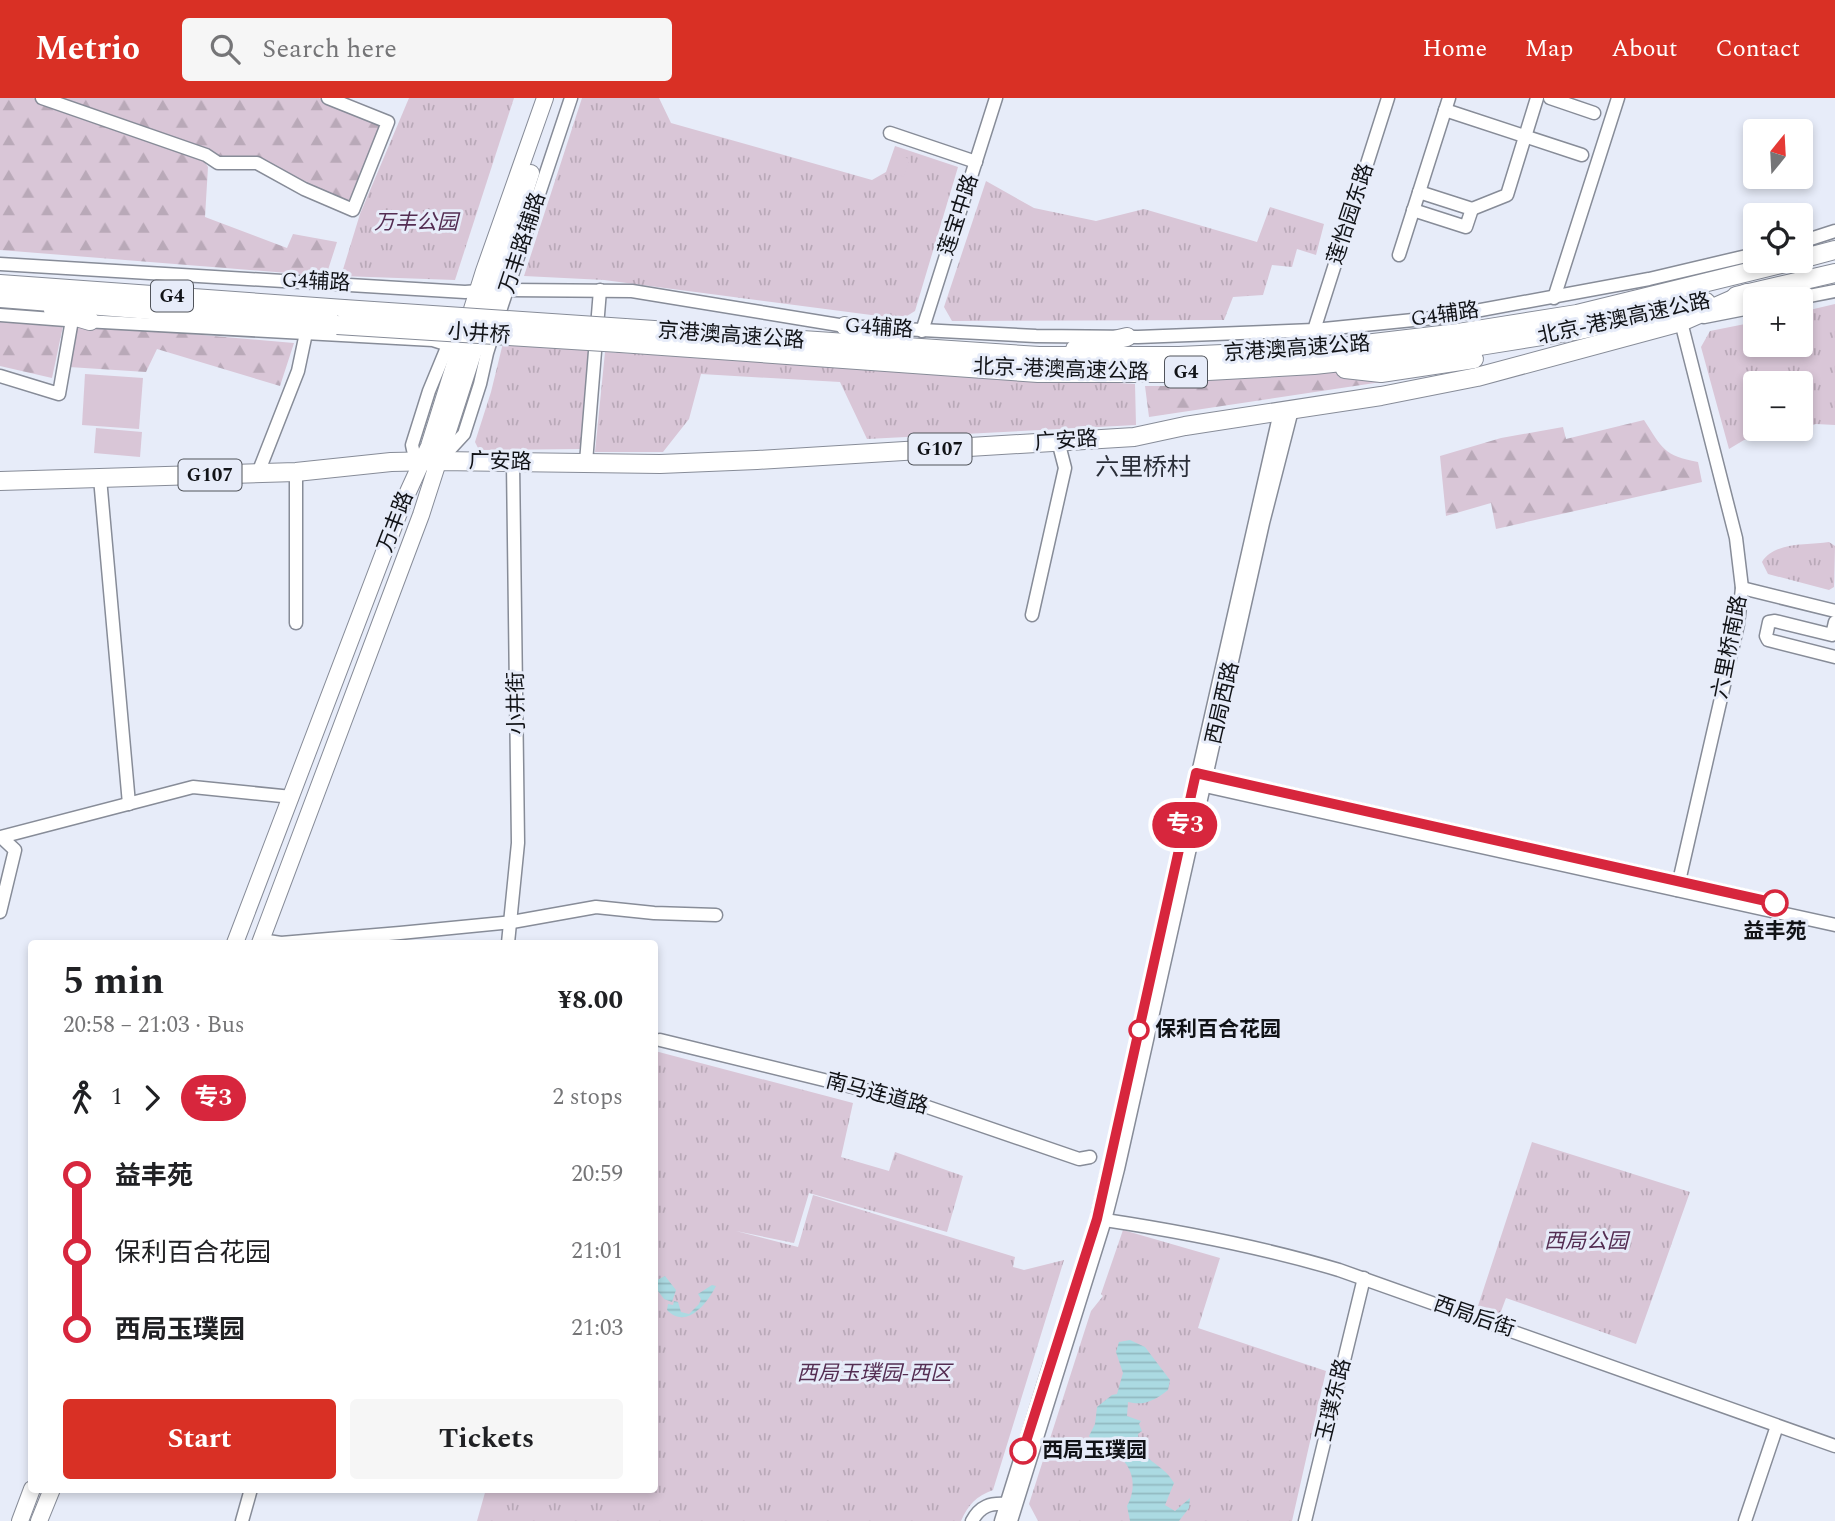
<!DOCTYPE html>
<html lang="en">
<head>
<meta charset="utf-8">
<style>
	:root { --surface:#fff; --page:#f6f6f6; --text:#202124; --muted:#757577; --accent:#d93025 }
	body { margin:0; font-family:Spectral,"Noto Sans SC",serif; background:var(--page); color:var(--text); height:100vh; display:flex; flex-direction:column; font-size:26px; white-space:nowrap }
	* { box-sizing:border-box; margin:0 }
	p { font-size:23px; color:var(--muted) }
	.icon { flex:none; width:38px; height:38px; fill:none; stroke:currentColor; stroke-width:2; stroke-linecap:round; stroke-linejoin:round }
	.map { position:relative; flex:1; overflow:hidden }
	.sheet { position:absolute; left:28px; top:842px; width:630px; height:553px; display:flex; flex-direction:column; background:var(--surface); border-radius:7px; box-shadow:0 4px 10px #0003 }
	.sheet>* { flex:none }
	.badge { padding:0 14px; border-radius:23px; font-size:24px; line-height:46px }
	.needle { width:46px; rotate:18deg }
	.buttons { position:absolute; left:1743px; top:21px; display:grid; gap:14px }
	.buttons a { display:grid; place-items:center; width:70px; height:70px; border-radius:7px; background:var(--surface); box-shadow:0 4px 10px #0003; font-size:35px }
	.map>.badge { position:absolute; translate:-50% -50%; box-shadow:0 0 0 4px #fff }
	.legs { display:flex; align-items:center; gap:10px; height:77px; padding:0 35px; font-size:23px }
	.legs p { margin-inline-start:auto }
	.headline { display:flex; align-items:center; justify-content:space-between; height:119px; padding:0 35px }
	h1 { font-size:38px; font-weight:700; line-height:52px }
	.primary-button { display:flex; gap:14px; margin-top:auto; padding:14px 35px }
	.primary-button a { flex:1; height:80px; border-radius:7px; background:var(--accent); color:#fff; font-size:28px; font-weight:700; line-height:80px; text-align:center }
	.primary-button a+a { background:var(--page); color:var(--text) }
	ul { padding:0 35px; list-style:none }
	li { display:flex; align-items:center; gap:24px; height:77px; font-size:26px }
	li i { display:grid; place-items:center; width:10px; height:100%; margin:0 9px; background:currentColor }
	li i::after { content:''; width:18px; height:18px; margin:-9px; border:5px solid; border-radius:50%; background:var(--surface) }
	li p { margin-inline-start:auto }
	li:first-child i { background:linear-gradient(#0000 50%,currentColor 0) }
	li:last-child i { background:linear-gradient(currentColor 50%,#0000 0) }
	header { display:flex; align-items:center; gap:42px; box-sizing:border-box; height:98px; padding:0 35px; background:var(--accent); color:#fff }
	header strong { font-size:33px }
	nav { display:flex; gap:38px; margin-inline-start:auto; font-size:24px }
	.search { width:490px; height:63px; background:var(--page); display:flex; align-items:center; gap:18px; box-sizing:border-box; padding:0 24px; border-radius:7px; color:var(--muted); font-size:26px }
	.map>svg:first-child { display:block }
</style>
</head>
<body>
<header>
<strong>Metrio</strong>
<div class="search"><svg class="icon" aria-label="search" viewBox="0 0 24 24"><circle cx="10" cy="10" r="6"/><path d="M15 15l6 6"/></svg>Search here</div>
<nav><a>Home</a><a>Map</a><a>About</a><a>Contact</a></nav>
</header>
<div class="map">
<svg width="1835" height="1423" viewBox="0 0 1835 1423">
	<defs>
		<pattern id="grass-tufts" width="24" height="20" patternUnits="userSpaceOnUse" patternTransform="scale(1.75)"><rect width="24" height="20" fill="#d9c6d7"/><path d="M3 7l-1-3M5 7V3M7 7l1-3M15 17l-1-3M17 17v-4M19 17l1-3" fill="none" stroke="#b9a9b8"/></pattern>
		<pattern id="forest-firs" width="22" height="20" patternUnits="userSpaceOnUse" patternTransform="scale(1.75)"><rect width="22" height="20" fill="#d9c6d7"/><path d="M5 1l3.5 6h-7zM16 11l3.5 6h-7z" fill="#b9a9b8"/></pattern>
		<pattern id="water-rules" width="6" height="5" patternUnits="userSpaceOnUse" patternTransform="scale(1.75)"><rect width="6" height="5" fill="#abdae2"/><path d="M0 2.5h6" fill="none" stroke="#92bac1"/></pattern>
	</defs>
	<rect width="100%" height="100%" fill="#e7ecf9"/>
	<g fill="url(#grass-tufts)">
		<path d="M409,0H514L455,182L341,178L360,116Z"/>
		<path d="M582,0H659L671,25L872,82L886,74L895,48L958,69L915,213L902,221L604,182L524,178Z"/>
		<path d="M986,83L1034,110L1096,123L1144,111L1257,144L1270,109L1324,126L1316,157L1297,151L1292,169L1272,167L1263,197L1233,199L1224,222L952,223L944,209Z"/>
		<path d="M1835,206V327L1816,326L1801,330V285H1755V331H1796L1744,342L1729,351L1701,249L1710,233L1755,224V247H1801V214Z"/>
		<path d="M503,245L590,252L580,351L479,352L475,344L491,294Z"/>
		<path d="M605,254L1135,286L1136,327L867,341L840,284L701,276L689,321L663,354H595Z"/>
		<path d="M1829,444L1835,448L1834,489L1829,492L1768,476L1762,464C1773,444 1808,447 1829,444Z"/>
		<path d="M655,953L853,1005L841,1059L889,1073L895,1054L963,1078L947,1134L809,1095L794,1145L736,1133L798,1149L813,1097L1015,1159L1013,1169L1024,1172L1064,1162L993,1392C976,1398 968,1407 961,1423H477L486,1391H654Z"/>
		<path d="M1532,1044L1690,1094L1636,1246L1506,1200L1500,1216L1478,1208Z"/>
		<path d="M1123,1132L1220,1160L1198,1230L1326,1273L1292,1423H1038L1029,1406L1091,1213L1103,1198L1101,1196Z"/>
	</g>
	<g fill="url(#forest-firs)">
		<path d="M0,0H33L201,59L208,69L205,119L287,150L293,136L337,144L326,178L0,152Z"/>
		<path d="M58,0H319L382,26L350,106L307,88L261,62L219,61Z"/>
		<path d="M0,223L63,228L52,280L0,268Z"/>
		<path d="M77,226L294,245L280,288L157,251L146,274L69,269Z"/>
		<path d="M1332,273L1386,277L1388,283L1149,319L1145,288H1165L1166,278Z"/>
		<path d="M1644,322C1662,350 1664,358 1698,364L1702,384L1496,431L1491,405L1446,418L1440,358L1501,340L1563,329L1566,341Z"/>
	</g>
	<g fill="#d9c6d7">
		<path d="M893,56L910,61L904,79L888,73Z"/>
		<path d="M85,276L143,280L139,331L82,327Z"/>
		<path d="M96,330L142,334L140,359L94,355Z"/>
		<path d="M655,1019L671,1023L655,1088L654,1019Z"/>
	</g>
	<g fill="url(#water-rules)">
		<path d="M665,1178L676,1192L672,1204L664,1201L658,1193H655V1183Z"/>
		<path d="M712,1187L716,1188C707,1206 686,1232 667,1212L668,1206L673,1207L674,1203L678,1204L681,1214L689,1216L699,1206L701,1201L698,1196Z"/>
		<path d="M1130,1242L1145,1249L1170,1282L1168,1292C1154,1303 1144,1308 1128,1304L1127,1318L1141,1323L1139,1326L1142,1333L1138,1336C1139,1365 1162,1363 1174,1385L1165,1407L1175,1413L1190,1400L1189,1410L1179,1423H1130L1127,1408C1138,1388 1133,1365 1112,1354C1100,1347 1098,1352 1089,1338L1095,1326L1097,1309L1112,1297L1117,1296L1123,1275L1116,1254L1119,1244Z"/>
	</g>
	<g fill="none" stroke-linecap="round" stroke-linejoin="round">
		<g stroke="#878c98" stroke-width="15">
			<g id="minor">
				<path d="M42,0L206,57L218,65H257L304,91L353,112L388,24L328,0"/>
				<path d="M1550,0L1594,15"/>
				<path d="M1445,12L1582,57"/>
				<path d="M890,35L976,64"/>
				<path d="M1472,111L1507,97L1537,0"/>
				<path d="M1413,112L1466,129L1472,111L1419,94"/>
				<path d="M1801,144L1835,133"/>
				<path d="M1399,157L1449,0"/>
				<path d="M0,166L465,194L493,192L632,193L845,228L1036,238L1138,239L1314,232L1443,219L1649,181L1755,156"/>
				<path d="M1554,200L1618,0"/>
				<path d="M1794,201L1835,193"/>
				<path d="M0,217L66,222"/>
				<path d="M1704,219L1755,209"/>
				<path d="M84,223L433,242L461,251"/>
				<path d="M1314,232L1388,0"/>
				<path d="M922,233L996,0"/>
				<path d="M0,278L59,296L72,222"/>
				<path d="M440,362L464,336L480,286L487,255L502,207L571,0"/>
				<path d="M420,364L414,356L412,347L429,293L448,247L455,243"/>
				<path d="M586,364L600,192"/>
				<path d="M258,375L298,273L306,235"/>
				<path d="M100,380L129,706"/>
				<path d="M1742,490L1835,513"/>
				<path d="M1032,517L1065,370L1058,343"/>
				<path d="M1835,524L1832,537L1775,523L1769,524L1766,538L1768,542L1835,559"/>
				<path d="M296,525V374"/>
				<path d="M1200,676L1766,803"/>
				<path d="M1196,686L1835,827"/>
				<path d="M1677,792L1738,526L1742,490L1736,440L1681,224L1686,223"/>
				<path d="M0,814L15,752L1,739L193,689L292,699"/>
				<path d="M261,842L281,845L400,835L512,824L596,809L654,815L716,817"/>
				<path d="M508,845L518,745L513,365"/>
				<path d="M660,942L910,1003L1079,1061L1090,1059"/>
				<path d="M1098,1116L1280,314"/>
				<path d="M1105,1122C1184,1134 1262,1149 1339,1172L1835,1348"/>
				<path d="M242,1423L251,1391"/>
				<path d="M972,1423C980,1408 990,1405 1006,1406"/>
				<path d="M1001,1423L1050,1266"/>
				<path d="M1011,1423L1105,1122L1118,1071L1263,425L1292,312"/>
				<path d="M1305,1423L1364,1180"/>
				<path d="M1745,1423L1777,1328"/>
			</g>
		</g>
		<g stroke="#878c98" stroke-width="18">
			<g id="major">
				<path d="M235,845L402,407L429,348L484,173L545,0"/>
				<path d="M260,845L421,417L531,75"/>
				<path d="M20,1423L32,1391"/>
				<path d="M39,1423L52,1391"/>
			</g>
		</g>
		<g stroke="#878c98" stroke-width="20">
			<g id="highway">
				<path d="M1801,161L1835,152"/>
				<path d="M0,186L344,211"/>
				<path d="M1736,198L1835,175"/>
				<path d="M0,200L337,227"/>
				<path d="M53,212L90,223"/>
				<path d="M845,228L887,241"/>
				<path d="M625,230L1039,258H1179L1314,252L1458,235L1577,216L1793,163"/>
				<path d="M620,245L1038,275H1172L1314,267L1461,251L1580,232L1706,204"/>
				<path d="M1075,251L1127,239"/>
				<path d="M1345,271L1381,275L1474,261"/>
				<path d="M0,383L296,374L391,364L440,363L660,366L757,362L1134,339L1185,328L1381,298L1477,279L1681,224L1747,195"/>
			</g>
		</g>
		<use href="#minor" stroke="#fff" stroke-width="12"/>
		<use href="#major" stroke="#fff" stroke-width="16"/>
		<use href="#highway" stroke="#fff" stroke-width="18"/>
		<g stroke="#878c98" stroke-width="20" stroke-linecap="butt">
			<g id="highway-bridge">
				<path d="M344,211L625,230"/>
				<path d="M337,227L620,245"/>
			</g>
		</g>
		<use href="#highway-bridge" stroke="#fff" stroke-width="18"/>
	</g>
	<g fill="none" stroke-linecap="round" stroke-linejoin="round">
		<g stroke="#fff" stroke-width="16">
			<path id="line-1" d="M1023,1353L1097,1121L1196,675L1775,805"/>
		</g>
		<use href="#line-1" stroke="#d7263d" stroke-width="10"/>
	</g>
	<g fill="#fff" stroke="#d7263d" stroke-width="3.5">
		<circle cx="1775" cy="805" r="12"/>
		<circle cx="1139" cy="932" r="9"/>
		<circle cx="1023" cy="1353" r="12"/>
	</g>
	<g text-anchor="middle" dominant-baseline="central" stroke-width="6" stroke-linejoin="round" paint-order="stroke">
		<g fill="#e7ecf9" stroke="#51545b" stroke-width="2">
			<rect x="151" y="182.5" width="42" height="31" rx="5"/>
			<rect x="1165" y="258.5" width="42" height="31" rx="5"/>
			<rect x="908.5" y="335.5" width="63" height="31" rx="5"/>
			<rect x="178.5" y="361.5" width="63" height="31" rx="5"/>
		</g>
		<g font-size="19" font-weight="bold" fill="#111317">
			<text x="172" y="198">G4</text>
			<text x="1186" y="274">G4</text>
			<text x="940" y="351">G107</text>
			<text x="210" y="377">G107</text>
		</g>
		<g font-size="21" fill="#111317" stroke="#e7ecf9">
			<text transform="translate(1351 116) rotate(-72)">莲怡园东路</text>
			<text transform="translate(959 117) rotate(-72)">莲宝中路</text>
			<text transform="translate(523 145) rotate(-72)">万丰路辅路</text>
			<text transform="translate(316 184) rotate(3)">G4辅路</text>
			<text transform="translate(1445 217) rotate(-8)">G4辅路</text>
			<text transform="translate(1624 221) rotate(-12)">北京-港澳高速公路</text>
			<text transform="translate(879 230) rotate(4)">G4辅路</text>
			<text transform="translate(479 236) rotate(4)">小井桥</text>
			<text transform="translate(731 238) rotate(4)">京港澳高速公路</text>
			<text transform="translate(1297 251) rotate(-4)">京港澳高速公路</text>
			<text transform="translate(1061 272) rotate(2)">北京-港澳高速公路</text>
			<text transform="translate(1066 343) rotate(-4)">广安路</text>
			<text transform="translate(500 364) rotate(1)">广安路</text>
			<text transform="translate(396 424) rotate(-69)">万丰路</text>
			<text transform="translate(1730 549) rotate(-79)">六里桥南路</text>
			<text transform="translate(517 605) rotate(-91)">小井街</text>
			<text transform="translate(1223 605) rotate(-77)">西局西路</text>
			<text transform="translate(877 996) rotate(15)">南马连道路</text>
			<text transform="translate(1474 1219) rotate(19)">西局后街</text>
			<text transform="translate(1334 1302) rotate(-76)">玉璞东路</text>
		</g>
		<g font-size="21" font-style="italic" fill="#542d52" stroke="#e7ecf9">
			<text x="416" y="125">万丰公园</text>
			<text x="1586" y="1144">西局公园</text>
			<text x="874" y="1276">西局玉璞园-西区</text>
		</g>
		<g font-size="21" font-weight="bold" fill="#111317" stroke="#e7ecf9" text-anchor="start">
			<text x="1775" y="834" text-anchor="middle">益丰苑</text>
			<text x="1155" y="932">保利百合花园</text>
			<text x="1042" y="1353">西局玉璞园</text>
		</g>
		<g font-size="24" fill="#2a2e38" stroke="#e7ecf9">
			<text x="1143" y="370">六里桥村</text>
		</g>
	</g>
</svg>
<div class="buttons">
<a><svg class="needle" viewBox="-14 -14 28 28"><path d="M0-13l5 13h-10z" fill="#e53935"/><path d="M0 13l5-13h-10z" fill="#757577"/></svg></a>
<a><svg class="icon" aria-label="locate" viewBox="0 0 24 24"><circle cx="12" cy="12" r="6"/><path d="M12 2v4M12 18v4M2 12h4M18 12h4"/></svg></a>
<a>+</a>
<a>−</a>
</div>
<b class="badge" style="left:1185px;top:727px;background:#d7263d;color:#fff">专3</b>
<section class="sheet">
<div class="headline"><div><h1>5 min</h1><p>20:58 – 21:03 · Bus</p></div><b>¥8.00</b></div>
<div class="legs"><svg class="icon" aria-label="walk" viewBox="0 0 24 24"><circle cx="13" cy="4" r="2"/><path d="M13 8l-2 6 4 7M11 14l-3 7M7 12l3-4h3l4 4"/></svg>1<svg class="icon" aria-label="forward" viewBox="0 0 24 24"><path d="M9 5l7 7-7 7"/></svg><b class="badge" style="background:#d7263d;color:#fff">专3</b><p>2 stops</p></div>
<ul>
<li><i style="color:#d7263d"></i><b>益丰苑</b><p>20:59</p></li>
<li><i style="color:#d7263d"></i><span>保利百合花园</span><p>21:01</p></li>
<li><i style="color:#d7263d"></i><b>西局玉璞园</b><p>21:03</p></li>
</ul>
<div class="primary-button"><a>Start</a><a>Tickets</a></div>
</section>
</div>
</body>
</html>
